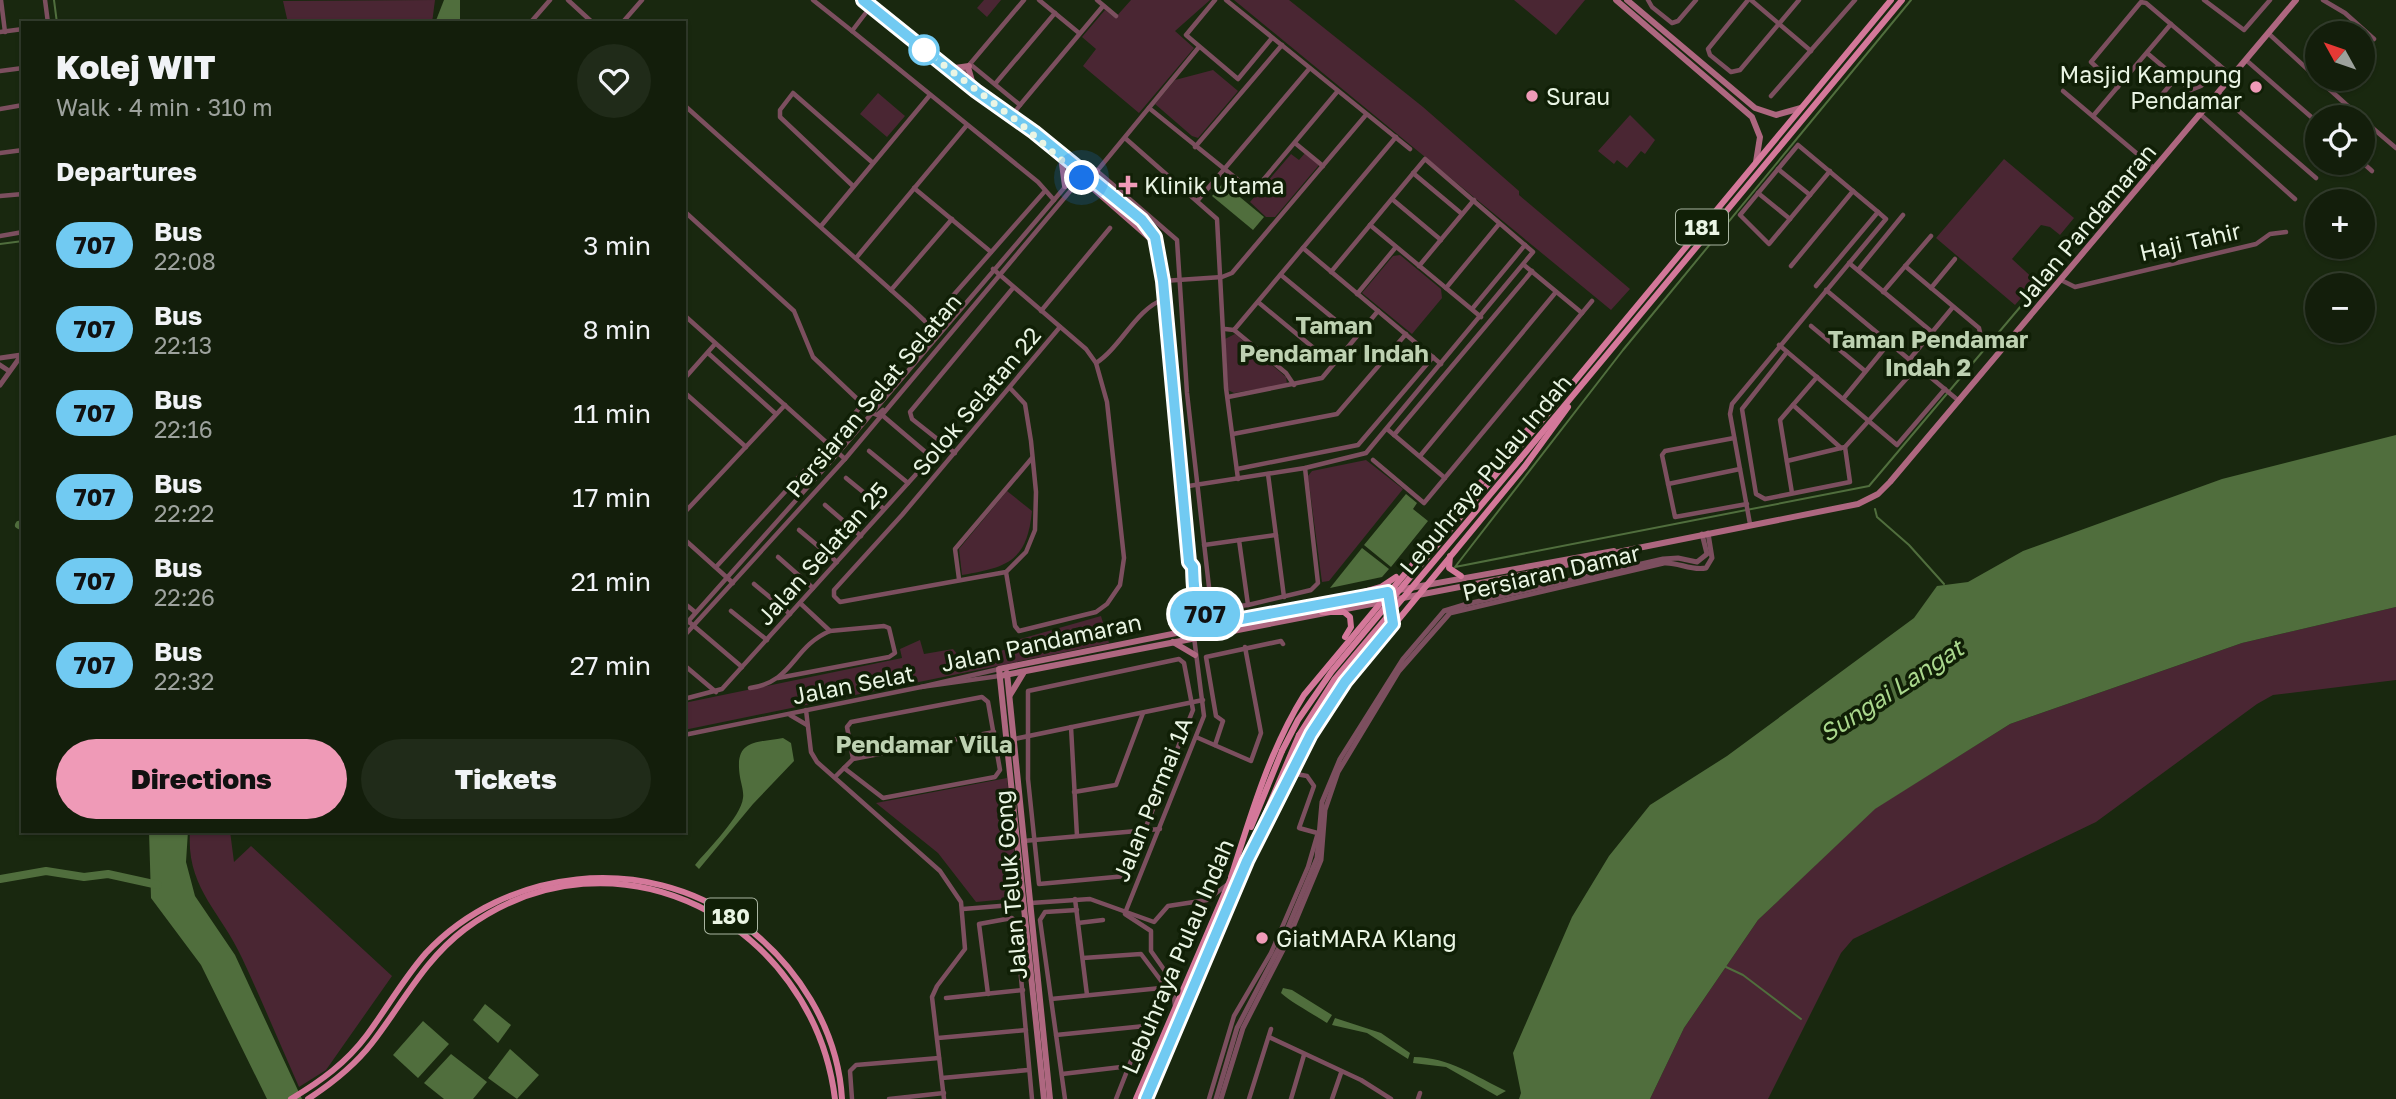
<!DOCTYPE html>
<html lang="en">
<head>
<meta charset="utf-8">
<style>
	:root { --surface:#131e0b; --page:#202b19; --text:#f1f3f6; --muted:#9da29d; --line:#323c2c; --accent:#ef9ab7 }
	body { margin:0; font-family:"Golos Text",sans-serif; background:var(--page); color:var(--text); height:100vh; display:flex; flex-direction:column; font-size:26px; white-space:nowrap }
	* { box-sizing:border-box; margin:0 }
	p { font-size:23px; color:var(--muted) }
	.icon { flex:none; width:38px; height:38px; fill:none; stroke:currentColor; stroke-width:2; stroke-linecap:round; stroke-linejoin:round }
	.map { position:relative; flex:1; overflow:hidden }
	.panel { position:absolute; left:21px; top:21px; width:665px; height:812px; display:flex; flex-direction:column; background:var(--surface); border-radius:0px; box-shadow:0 2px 5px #0004,0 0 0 2px var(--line) }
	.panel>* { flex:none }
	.badge { padding:0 14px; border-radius:23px; font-size:24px; line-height:46px }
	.needle { width:46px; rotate:310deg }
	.buttons { position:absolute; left:2305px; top:21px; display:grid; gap:14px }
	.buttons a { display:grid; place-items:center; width:70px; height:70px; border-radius:50%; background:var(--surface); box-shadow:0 2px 5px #0004,0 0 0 2px var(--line); font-size:35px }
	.you { position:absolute; width:35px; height:35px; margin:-18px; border:5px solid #fff; border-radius:50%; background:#1a73e8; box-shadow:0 0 0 10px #1a73e833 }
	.map>.badge { position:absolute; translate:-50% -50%; box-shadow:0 0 0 4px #fff }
	h2 { padding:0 35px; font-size:26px; line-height:63px }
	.round { display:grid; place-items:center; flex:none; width:74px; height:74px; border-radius:37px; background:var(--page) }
	.head { display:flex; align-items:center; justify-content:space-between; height:119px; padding:0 35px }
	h1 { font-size:33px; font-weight:800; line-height:52px }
	.cta { display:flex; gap:14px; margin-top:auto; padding:14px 35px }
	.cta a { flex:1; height:80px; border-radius:42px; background:var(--accent); color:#111; font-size:28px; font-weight:800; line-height:80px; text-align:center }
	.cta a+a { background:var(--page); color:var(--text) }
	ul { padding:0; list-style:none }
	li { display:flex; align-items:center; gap:21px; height:84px; padding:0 35px }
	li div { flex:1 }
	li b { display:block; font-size:26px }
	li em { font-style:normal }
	li .badge { min-width:77px; font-weight:700; text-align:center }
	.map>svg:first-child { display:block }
</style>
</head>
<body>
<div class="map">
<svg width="2396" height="1099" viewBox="0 0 2396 1099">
	<rect width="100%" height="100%" fill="#19280f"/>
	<g fill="#4a2633">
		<path d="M435,0L432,23H288L283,1Z"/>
		<path d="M984,0H1001L987,17L977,8Z"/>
		<path d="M1131,0H1210L1175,31L1194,48L1139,113L1083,66L1096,49L1082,37L1105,10L1115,18Z"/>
		<path d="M1234,0H1289L1423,107L1519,191V195L1630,289L1611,310Z"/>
		<path d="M1514,0H1585L1556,35Z"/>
		<path d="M1213,70L1238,91L1198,138L1192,136L1155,104L1175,80Z"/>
		<path d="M878,93L905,116L887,137L860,114Z"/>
		<path d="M1630,115L1655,140L1645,154L1641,151L1627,168L1617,160L1614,164L1598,151Z"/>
		<path d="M1305,153L1319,165L1275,217H1266L1250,202L1291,154L1299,160Z"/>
		<path d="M2004,159L2074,218L2060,235L2050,227L2041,225L2012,259L2036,281L2015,305L1936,238Z"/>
		<path d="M1400,255L1441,289L1442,298L1412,334L1362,293L1393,256Z"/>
		<path d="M1235,334L1286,377L1287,384L1234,393L1228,390L1225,339Z"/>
		<path d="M1366,460L1403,489L1329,581L1322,582L1308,476L1312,471Z"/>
		<path d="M1007,491L1032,511C1027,562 1007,567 962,575L959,549Z"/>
		<path d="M2396,607V680L2273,695L2257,704L2096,822L1853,939L1841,953L1768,1099H1650L1684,1028L1758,920L1874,809L2010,724L2242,643Z"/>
		<path d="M1101,616L1109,643L684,730V703L902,658L900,649L920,640L924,654L953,649L962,660L1008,649L1010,642Z"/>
		<path d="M1007,778L1019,898L976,902L938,853L876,803Z"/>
		<path d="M190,831H230L234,862L251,846L392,976L326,1070L299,1087C280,1044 262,1001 242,958C220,910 186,888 190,831Z"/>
	</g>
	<g fill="#506e3d">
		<path d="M444,0H460V23H435Z"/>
		<path d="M1223,183L1264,217L1253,230L1212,196Z"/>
		<path d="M2396,435V607L2242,643L2010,724L1875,809L1758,920L1684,1028L1650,1099H1519L1521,1093L1513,1053L1572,917L1609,856L1650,805L1727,756L1914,618L1937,586L1968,582L2023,551L2222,479Z"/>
		<path d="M1406,494L1417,503L1413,509L1428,521L1391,567L1364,545Z"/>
		<path d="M1362,548L1389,569L1382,577L1330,588Z"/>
		<path d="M783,738L791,743L794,761L753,804L699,869L695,865C707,850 741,817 743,798C744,792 741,783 740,777C734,740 754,743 783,738Z"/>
		<path d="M149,831H188L186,862L195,896L235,955L302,1099H267L201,965L151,898Z"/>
		<path d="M1283,988L1292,990L1332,1015L1327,1023C1315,1015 1289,1001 1281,993Z"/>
		<path d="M485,1004L511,1025L498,1043L473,1020Z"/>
		<path d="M1335,1018L1381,1033L1410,1053L1408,1059L1367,1033L1332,1025Z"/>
		<path d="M423,1021L449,1044L418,1078L393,1055Z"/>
		<path d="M510,1049L539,1075L517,1099L488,1078Z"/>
		<path d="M451,1054L487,1082L473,1099H444L424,1083Z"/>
		<path d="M1414,1057C1448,1057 1477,1077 1506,1091L1497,1096L1446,1067L1413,1063Z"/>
	</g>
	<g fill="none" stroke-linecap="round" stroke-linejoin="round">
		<g stroke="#506e3d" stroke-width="2">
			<path d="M54,0L57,23"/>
			<path d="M1911,0L1623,350L1455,567L1869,486L2021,306"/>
			<path d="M0,244L23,241"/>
			<path d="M1875,509L1877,517L1909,545L1944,584"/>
			<path d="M1726,967L1743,975L1801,1019"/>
		</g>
		<g stroke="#506e3d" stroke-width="8">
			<path d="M19,525L23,527"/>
			<path d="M0,879L46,871L84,877L108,874L158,885"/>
		</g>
		<g stroke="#7c4f5f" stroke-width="4.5">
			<path d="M1,0L5,32"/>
			<path d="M45,0L48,23"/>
			<path d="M568,0L593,23"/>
			<path d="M813,0L852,31"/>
			<path d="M1039,0L1079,33"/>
			<path d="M1097,0L1116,16"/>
			<path d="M1215,0L1186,35L1238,79L1272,38"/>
			<path d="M1226,0L1410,149"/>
			<path d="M1648,0L1652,7L1672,23L1678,21L1696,0"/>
			<path d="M1748,0L1708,49L1710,55L1731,72L1740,70L1799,0"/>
			<path d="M1751,0L1811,51"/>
			<path d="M2204,0L2244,30L2270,0"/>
			<path d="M2323,0L2345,13L2374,39"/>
			<path d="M871,6L852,31L1038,182L1054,200"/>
			<path d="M530,23L550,0"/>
			<path d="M622,23L642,0"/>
			<path d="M0,32L23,29"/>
			<path d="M2268,33L2317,78"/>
			<path d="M1199,47L1097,171L1177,240L1187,393L1210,596L1222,608L1248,605L1311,590L1318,583L1305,468"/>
			<path d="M2147,53L2191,90L2201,86L2219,65"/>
			<path d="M2246,60L2317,122"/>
			<path d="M970,64L1020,105L1103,6"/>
			<path d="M0,71L23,68"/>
			<path d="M959,77L1024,0"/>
			<path d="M2318,79L2360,117"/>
			<path d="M995,84L1055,13"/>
			<path d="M2118,87L2091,62L2141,2L2146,3L2232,76"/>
			<path d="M2063,91L2154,168"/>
			<path d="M2218,93L2316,178"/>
			<path d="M1771,96L1855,0"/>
			<path d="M2154,104L2176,78"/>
			<path d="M684,105L910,307L928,324L927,329L935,337"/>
			<path d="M1149,108L1253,192L1337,92"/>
			<path d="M0,109L23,105"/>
			<path d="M2200,114L2295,199"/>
			<path d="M2093,116L2171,24"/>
			<path d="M1011,117L1020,105"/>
			<path d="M2362,119L2396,148"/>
			<path d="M1125,138L1217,219L1226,388L1238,479"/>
			<path d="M1295,143L1323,166"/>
			<path d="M1195,147L1282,45"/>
			<path d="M0,153L23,150"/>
			<path d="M2362,162L2372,171"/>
			<path d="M1778,169L1810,195"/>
			<path d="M1413,173L1462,214"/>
			<path d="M853,186L780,117V110L793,93L873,163"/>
			<path d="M914,188L991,252"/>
			<path d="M1758,193L1790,219"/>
			<path d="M0,196L23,194"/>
			<path d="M1392,199L1441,240"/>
			<path d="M1198,200L1309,69"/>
			<path d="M684,211L794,311L813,357L872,413L877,415L883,410"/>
			<path d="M1370,225L1481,317"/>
			<path d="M821,226L930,95"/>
			<path d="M0,236L23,232"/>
			<path d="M1303,248L1441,364"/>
			<path d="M856,258L967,125"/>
			<path d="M1849,263L1932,332"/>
			<path d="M1524,265L1582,313"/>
			<path d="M1419,266L1474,200"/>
			<path d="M1791,266L1853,191"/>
			<path d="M1905,266L1979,328L1981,337"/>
			<path d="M993,269L1086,349L1096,363L1107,402L1124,558L1120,585L1107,604L1096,612L1019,631L1015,626L1006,572"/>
			<path d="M1858,270L1903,215"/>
			<path d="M1281,275L1356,337"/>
			<path d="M2061,280L2075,287L2256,244L2270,234L2286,232"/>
			<path d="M1163,281L1222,277L1232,273L1365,116"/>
			<path d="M1816,286L1878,212"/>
			<path d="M1446,288L1499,224"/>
			<path d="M1931,288L1955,259"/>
			<path d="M891,290L952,219"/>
			<path d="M1826,290L1959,401"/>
			<path d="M1883,292L1931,236"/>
			<path d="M1357,294L1396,247"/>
			<path d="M1258,302L1333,364"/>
			<path d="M1472,309L1525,245"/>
			<path d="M1041,311L1110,228"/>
			<path d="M684,315L845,459"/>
			<path d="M928,324L1045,191"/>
			<path d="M1811,326L1865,371"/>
			<path d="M1225,329L1234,330L1396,137"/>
			<path d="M1234,330L1286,373L1294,385"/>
			<path d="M1779,345L1897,445L1945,389"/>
			<path d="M1787,352L1742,409L1756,494L1765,499L1850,482L1845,447"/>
			<path d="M708,353L776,414"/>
			<path d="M1909,360L1953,307"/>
			<path d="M1096,363C1121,347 1136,309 1164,299"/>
			<path d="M684,379L715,344"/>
			<path d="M1010,388L1025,404L1031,441L1036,492L1035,530L1026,552L1006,572L840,602L834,596V590L902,515L1060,327"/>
			<path d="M684,392L746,447"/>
			<path d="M1228,397L1322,378L1378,311"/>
			<path d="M1843,399L1889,343"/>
			<path d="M1793,405L1841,448"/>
			<path d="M1387,429L1445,478"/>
			<path d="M1233,434L1337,414L1406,334"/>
			<path d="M1394,435L1532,271"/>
			<path d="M1734,438L1665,451L1662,455L1675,517L1747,504"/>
			<path d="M869,451L908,483"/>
			<path d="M955,453L912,419L910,412L1013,288"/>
			<path d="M1420,456L1556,292"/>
			<path d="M1373,460L1424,503L1592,301"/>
			<path d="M1787,461L1845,447L1908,377"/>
			<path d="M1237,469L1358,445L1433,357"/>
			<path d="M1268,474L1284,597"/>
			<path d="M846,478L884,509"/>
			<path d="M1668,484L1740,469"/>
			<path d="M1182,487L1305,468L1366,453L1533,252L1425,159L1331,272"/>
			<path d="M1792,493L1780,420L1817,377"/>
			<path d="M825,505L861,536"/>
			<path d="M684,513L785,405"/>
			<path d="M1750,524L1730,414L1732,404L1886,219L1878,212L1798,145L1740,215L1769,244L1830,171"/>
			<path d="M799,530L837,562"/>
			<path d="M684,539L733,583"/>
			<path d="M1239,540L1248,605"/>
			<path d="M1204,545L1276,535"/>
			<path d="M778,557L813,588"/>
			<path d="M716,567L829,444L889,373"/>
			<path d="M959,579L955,549L1032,458"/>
			<path d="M754,584L790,614"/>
			<path d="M684,603L695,612"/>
			<path d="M731,611L767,640"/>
			<path d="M688,621L742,667"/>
			<path d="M684,626L838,453L1077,173"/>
			<path d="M684,636L845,459L1082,177"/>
			<path d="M1179,659L1184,663L1193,710L1126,876L1039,884L1028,779V691Z"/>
			<path d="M684,665L716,692"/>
			<path d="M778,678L889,657L895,653L889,628L884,626L830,631L800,603"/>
			<path d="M921,687L999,669"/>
			<path d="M750,688C794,682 792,647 830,631"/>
			<path d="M684,699L722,689L928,461L929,455L882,415"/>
			<path d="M806,710L811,752L817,762L940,871L961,902L965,949L937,986L932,997L944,1099"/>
			<path d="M790,715L807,725"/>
			<path d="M1071,727L1077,836"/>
			<path d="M684,735L921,687L999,676"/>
			<path d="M1196,737L1251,761L1261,733L1245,647"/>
			<path d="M1014,739L1203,700"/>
			<path d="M1215,745L1223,721L1216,716L1206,657L1281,641L1283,644"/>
			<path d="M844,768L883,798L995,777L1000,770L988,702L982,697L851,722L847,727L853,759"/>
			<path d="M1291,773L1307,776L1314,786L1299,828L1321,834"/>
			<path d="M835,777L853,759L994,732"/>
			<path d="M1074,792L1116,785L1143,713"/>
			<path d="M1023,841L1160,829"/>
			<path d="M1075,899L1087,995"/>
			<path d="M1031,903L1090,899L1154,922L1168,906L1207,900L1228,884"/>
			<path d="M963,909L1024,904"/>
			<path d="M1125,913L1204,716L1194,637"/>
			<path d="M1125,914L1151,931V951L1172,981L1175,1006"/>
			<path d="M1078,923L1103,920"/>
			<path d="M1083,958L1141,954L1162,982L1116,1099"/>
			<path d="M988,994L979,924L1012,918L1016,922L1032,1099"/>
			<path d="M946,998L1023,990"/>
			<path d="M1051,999L1161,988"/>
			<path d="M1056,1035L1145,1026"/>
			<path d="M1269,1037L1361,1080L1391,1099"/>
			<path d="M938,1038L1026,1030"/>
			<path d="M1062,1074L1130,1066"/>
			<path d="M942,1078L1028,1070"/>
			<path d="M852,1099L850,1071L856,1065L939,1058"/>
			<path d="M889,1099L944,1093"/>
			<path d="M1065,1099L1040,920L1045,912L1077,910"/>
			<path d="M1209,1099L1234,1016L1271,953L1308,867L1317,836"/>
			<path d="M1249,1099L1271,1029"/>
			<path d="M1291,1099L1304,1055"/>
			<path d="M1332,1099L1341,1073"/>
			<path d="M1418,1099L1420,1093"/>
		</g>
		<g stroke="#7c4f5f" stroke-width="5">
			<path d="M0,358L21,355"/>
			<path d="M0,365L9,371"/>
			<path d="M0,385L23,353"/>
			<path d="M1216,1099L1237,1028L1281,944L1317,858L1322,802L1340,759L1403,659L1444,611L1467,604L1663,559L1678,558L1697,562L1707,554L1702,534"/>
			<path d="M1221,1099L1243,1028L1286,944L1321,860L1325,810L1338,772L1399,671L1450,613L1664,563C1679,562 1690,571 1706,568L1712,558L1708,533"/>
		</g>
		<g stroke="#ae6780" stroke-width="6">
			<path d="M863,0L976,91L1032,130L1142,220L1155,237L1163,281L1189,562L1193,632"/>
			<path d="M1616,0L1752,117L1760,137L1756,162"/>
			<path d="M1627,0L1755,108L1776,115L1801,108"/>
			<path d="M968,67L974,88"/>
			<path d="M948,69L969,66"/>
			<path d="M1024,128L1153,241"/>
			<path d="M1062,164L1065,186"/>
			<path d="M1084,168L1097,171"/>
			<path d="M1073,188L1083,186L1093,189"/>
			<path d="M1189,562L1193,567L1196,631"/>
			<path d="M1349,599L1614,551"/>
			<path d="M1196,605L1220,623"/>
			<path d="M1173,642L1195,655"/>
			<path d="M1007,673L1050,1099"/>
			<path d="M1000,676L1532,573L1623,551L1858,504L1878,494L1890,482L2296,0"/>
			<path d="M1010,695L1024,672"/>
			<path d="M1044,1099L999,669L1335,601"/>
		</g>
		<g stroke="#d4789a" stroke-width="6">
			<path d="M1573,383L1891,0"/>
			<path d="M1513,454L1555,405"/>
			<path d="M1520,459L1902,0"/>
			<path d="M1450,556L1449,568L1461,576"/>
			<path d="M1330,602L1381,587L1396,577"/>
			<path d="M1322,612H1344L1350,617L1351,627L1345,637"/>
			<path d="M1251,827L1282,751"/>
			<path d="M1259,829L1299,735"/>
			<path d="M1247,861L1328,705L1525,466L1568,407"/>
			<path d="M1231,877C1251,815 1269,751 1304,695L1508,450L1574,382"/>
			<path d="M291,1099C321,1081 346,1063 367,1035C387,1008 404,978 426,953C505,868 645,852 740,922C796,963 838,1028 842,1099"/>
			<path d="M308,1099C331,1084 355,1065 372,1043C403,1003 424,960 465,929C615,818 813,922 835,1099"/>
			<path d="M1136,1099L1232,876"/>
			<path d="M1146,1099L1247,859"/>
		</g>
		<g stroke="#d4789a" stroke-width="6">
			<path d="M1299,735L1334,680L1520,459"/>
			<path d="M1282,751L1298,720L1332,671L1513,454"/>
		</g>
	</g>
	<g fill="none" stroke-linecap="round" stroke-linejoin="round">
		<g stroke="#fff" stroke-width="16">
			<path id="line" d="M863,0L976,91L1034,132L1142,220L1155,237L1163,281L1189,562L1193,567C1194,594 1193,611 1220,623L1388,592L1393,624L1345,682L1311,734L1247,861L1146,1099"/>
		</g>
		<use href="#line" stroke="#71caf2" stroke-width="10"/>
		<path stroke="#eaf5e4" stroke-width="7" stroke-dasharray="0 12.6" d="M924,50L1021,124L1082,178"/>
	</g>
	<circle fill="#fff" stroke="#71caf2" stroke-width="3.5" cx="924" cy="50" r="14"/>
	<g fill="#ef9ab7" stroke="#101f06" stroke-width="2.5">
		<circle cx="2256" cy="87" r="7"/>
		<circle cx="1532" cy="96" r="7"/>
		<path d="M1124.5 174.5h7v7h7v7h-7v7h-7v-7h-7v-7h7z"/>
		<circle cx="1262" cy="938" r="7"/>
	</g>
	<g text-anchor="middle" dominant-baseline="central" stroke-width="7" stroke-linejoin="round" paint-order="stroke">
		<g fill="#101f06" stroke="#a9b5a1" stroke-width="2">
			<rect x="1676" y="209.5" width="52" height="35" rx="5"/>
			<rect x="705" y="898.5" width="52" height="35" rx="5"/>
		</g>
		<g font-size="21" font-weight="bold" fill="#eaf5e4">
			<text x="1702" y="227">181</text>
			<text x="731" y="916">180</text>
		</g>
		<g font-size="23" fill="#eaf5e4" stroke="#101f06" text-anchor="start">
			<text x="2242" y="74" text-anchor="end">Masjid Kampung<tspan x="2242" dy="26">Pendamar</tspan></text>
			<text x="1546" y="96">Surau</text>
			<text x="1144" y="185">Klinik Utama</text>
			<text x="1276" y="938">GiatMARA Klang</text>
		</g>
		<g font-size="23" fill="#eaf5e4" stroke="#101f06">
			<text transform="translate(2085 225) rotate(-50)">Jalan Pandamaran</text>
			<text transform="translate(2190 241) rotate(-13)">Haji Tahir</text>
			<text transform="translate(873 395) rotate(-50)">Persiaran Selat Selatan</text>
			<text transform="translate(976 401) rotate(-50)">Solok Selatan 22</text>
			<text transform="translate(1485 474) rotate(-50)">Lebuhraya Pulau Indah</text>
			<text transform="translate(822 553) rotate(-48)">Jalan Selatan 25</text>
			<text transform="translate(1551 572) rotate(-13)">Persiaran Damar</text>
			<text transform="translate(1041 642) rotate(-12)">Jalan Pandamaran</text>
			<text transform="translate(853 684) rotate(-11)">Jalan Selat</text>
			<text transform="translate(1152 799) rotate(-68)">Jalan Permai 1A</text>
			<text transform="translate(1010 885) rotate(-95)">Jalan Teluk Gong</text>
			<text transform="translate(1177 956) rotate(-67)">Lebuhraya Pulau Indah</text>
		</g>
		<g font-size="24" font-weight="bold" fill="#bdd1b1" stroke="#101f06">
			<text x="1334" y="324">Taman<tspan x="1334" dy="28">Pendamar Indah</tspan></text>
			<text x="1928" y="338">Taman Pendamar<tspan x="1928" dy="28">Indah 2</tspan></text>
			<text x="924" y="743">Pendamar Villa</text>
		</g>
		<g font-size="24" font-style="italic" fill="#aad88d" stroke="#101f06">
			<text transform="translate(1891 690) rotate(-33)">Sungai Langat</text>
		</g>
	</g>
</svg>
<div class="buttons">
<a><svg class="needle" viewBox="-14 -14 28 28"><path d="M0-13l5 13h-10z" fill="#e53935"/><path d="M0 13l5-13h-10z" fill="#9da29d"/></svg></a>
<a><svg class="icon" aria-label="locate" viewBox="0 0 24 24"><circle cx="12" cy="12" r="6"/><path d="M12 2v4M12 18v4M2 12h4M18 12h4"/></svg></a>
<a>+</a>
<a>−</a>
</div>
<div class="you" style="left:1082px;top:178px"></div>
<b class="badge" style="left:1205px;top:614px;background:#71caf2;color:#111">707</b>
<section class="panel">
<div class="head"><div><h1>Kolej WIT</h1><p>Walk · 4 min · 310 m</p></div><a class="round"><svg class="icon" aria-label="heart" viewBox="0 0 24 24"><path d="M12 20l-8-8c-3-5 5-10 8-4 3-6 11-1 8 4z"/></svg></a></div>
<h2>Departures</h2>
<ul>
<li><span class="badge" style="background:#71caf2;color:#111">707</span><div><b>Bus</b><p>22:08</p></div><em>3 min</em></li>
<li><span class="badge" style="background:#71caf2;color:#111">707</span><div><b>Bus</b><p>22:13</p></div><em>8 min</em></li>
<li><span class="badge" style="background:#71caf2;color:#111">707</span><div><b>Bus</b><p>22:16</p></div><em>11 min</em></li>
<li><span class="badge" style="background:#71caf2;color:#111">707</span><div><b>Bus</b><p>22:22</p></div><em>17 min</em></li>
<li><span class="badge" style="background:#71caf2;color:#111">707</span><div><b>Bus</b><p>22:26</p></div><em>21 min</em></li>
<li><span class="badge" style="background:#71caf2;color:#111">707</span><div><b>Bus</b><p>22:32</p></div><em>27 min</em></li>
</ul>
<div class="cta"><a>Directions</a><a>Tickets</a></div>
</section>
</div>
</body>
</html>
